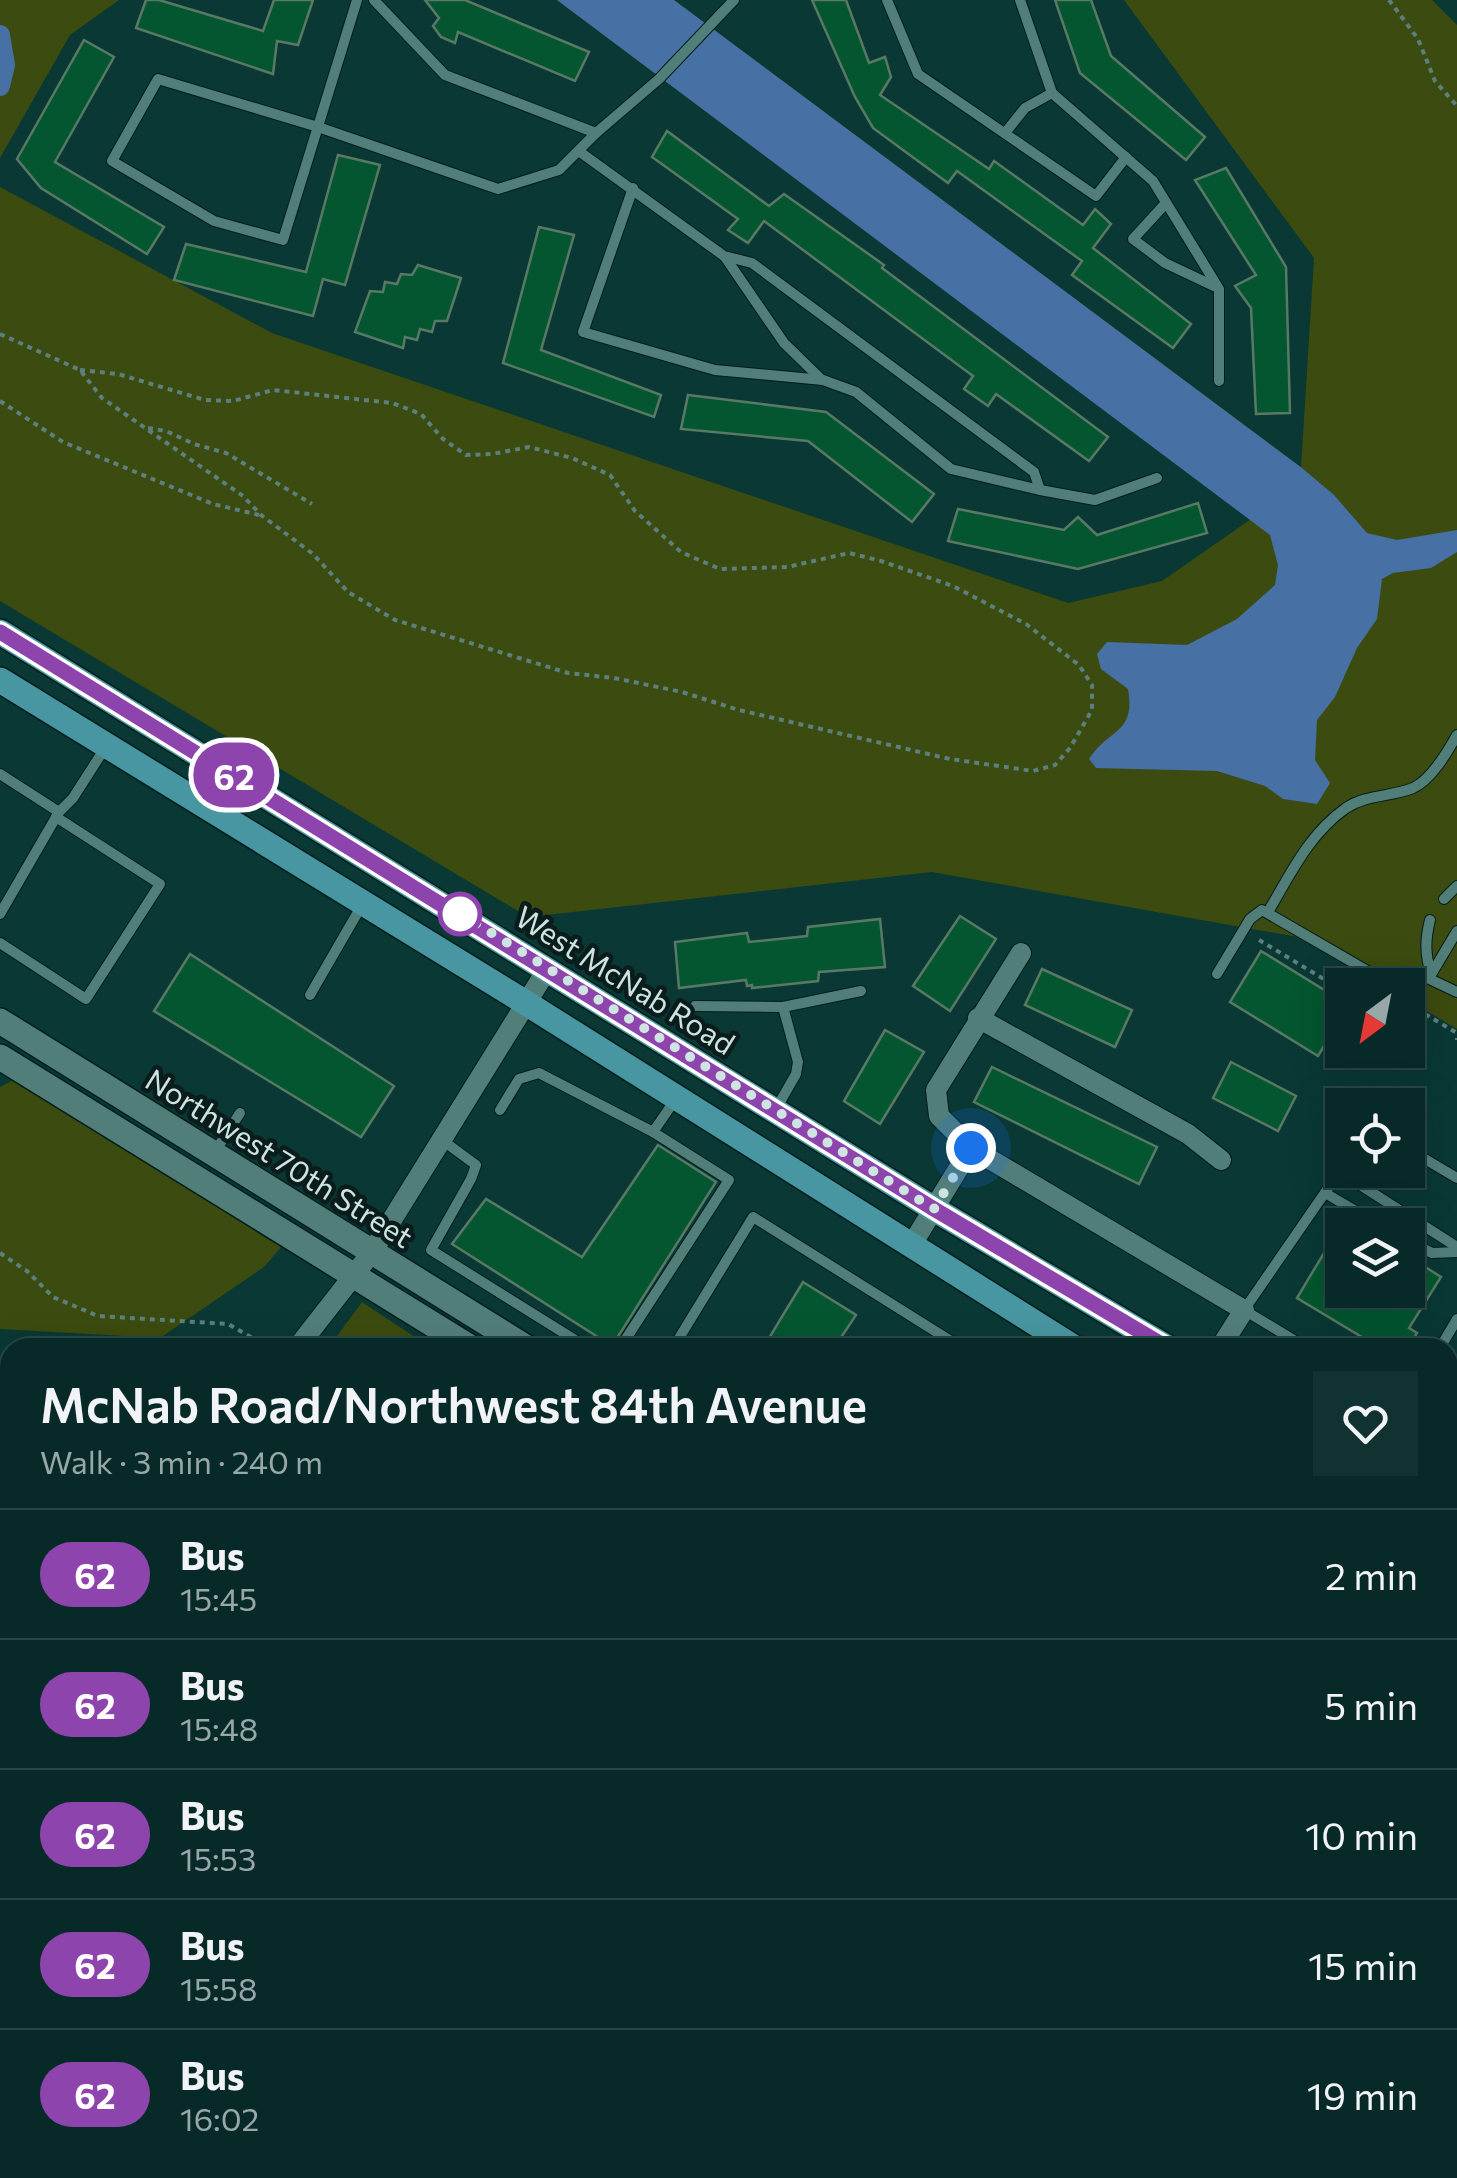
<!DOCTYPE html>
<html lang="en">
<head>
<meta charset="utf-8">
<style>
	:root { --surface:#072a28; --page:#103230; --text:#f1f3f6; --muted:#98a7a8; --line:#284645 }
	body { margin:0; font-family:Commissioner,sans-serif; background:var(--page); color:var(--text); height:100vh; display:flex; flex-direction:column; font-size:38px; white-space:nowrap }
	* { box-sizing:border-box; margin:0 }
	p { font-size:32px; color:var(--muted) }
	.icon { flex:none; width:55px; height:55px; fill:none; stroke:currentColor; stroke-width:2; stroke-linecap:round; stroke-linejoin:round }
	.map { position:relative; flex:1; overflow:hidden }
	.panel { position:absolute; left:0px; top:1338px; width:1458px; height:842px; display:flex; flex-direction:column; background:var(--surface); border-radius:30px 30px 0 0; box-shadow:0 10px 40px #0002,0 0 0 2px var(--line) }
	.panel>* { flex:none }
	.badge { padding:0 20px; border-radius:32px; font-size:35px; line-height:65px }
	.needle { width:65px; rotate:212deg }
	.buttons { position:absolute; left:1325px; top:968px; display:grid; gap:20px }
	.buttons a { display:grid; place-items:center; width:100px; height:100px; border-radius:0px; background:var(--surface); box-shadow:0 10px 40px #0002,0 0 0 2px var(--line); font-size:50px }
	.you { position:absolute; width:50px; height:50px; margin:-25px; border:8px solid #fff; border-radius:50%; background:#1a73e8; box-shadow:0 0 0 15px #1a73e833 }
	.map>.badge { position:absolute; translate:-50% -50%; box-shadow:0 0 0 5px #fff }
	.round { display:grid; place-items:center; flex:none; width:105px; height:105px; border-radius:0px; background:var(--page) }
	.overview { display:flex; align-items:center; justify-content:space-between; height:170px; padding:0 40px }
	h1 { font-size:48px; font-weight:600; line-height:75px }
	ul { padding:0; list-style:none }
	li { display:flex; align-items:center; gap:30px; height:130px; padding:0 40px; border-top:2px solid var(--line) }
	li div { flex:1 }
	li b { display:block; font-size:38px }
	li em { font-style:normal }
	li .badge { min-width:110px; font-weight:700; text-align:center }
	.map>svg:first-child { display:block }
</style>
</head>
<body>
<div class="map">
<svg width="1457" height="2178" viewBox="0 0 1457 2178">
	<rect width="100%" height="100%" fill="#093835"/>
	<g fill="#3c4b0f">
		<path d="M0,0H119L70,35L0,158Z"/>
		<path d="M557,0H674L1301,467L1314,258L1124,0H1432L1457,25V1029L1408,1000V985H1381L1298,937L932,872L528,917L0,601V187L272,333L1068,603L1162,581L1251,519Z"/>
		<path d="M13,1080L283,1245L264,1267L160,1338L0,1329V1087Z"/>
		<path d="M362,1302L430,1347H329Z"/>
		<path d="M10,1785V2170H19L14,2178H0V1798Z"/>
		<path d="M561,2170H920L918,2178H554Z"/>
	</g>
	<g fill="#4770a5">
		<path d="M557,0H674L1302,468L1334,495L1367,533L1397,540L1457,530V552L1431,568L1393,573L1382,579L1377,619L1357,648L1335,697L1317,720L1315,760L1330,783L1317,804L1283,799L1265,786L1217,771L1096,768L1089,759C1109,728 1136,734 1128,689L1101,669L1097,654L1107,642L1187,645L1237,619L1275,585L1278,565L1270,535Z"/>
		<path d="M36,2170H281L305,2178H52Z"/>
	</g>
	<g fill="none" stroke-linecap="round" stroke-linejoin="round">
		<path stroke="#4770a5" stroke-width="20" d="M0,35L5,65L0,86"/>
	</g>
	<g fill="#035630" stroke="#5a7965" stroke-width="2.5">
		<path d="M146,0H159L263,31L274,0H313L298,45L277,41L273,74L136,28Z"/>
		<path d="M425,0H465L589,52L575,81L458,32L455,43L441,37L433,26L439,18Z"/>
		<path d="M812,0H846L869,63L885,57L891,77L880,95L989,169L994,161L1083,225L1095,209L1111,224L1093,248L1191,324L1173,348L1072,275L1082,261L957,171L948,183L873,128L855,97Z"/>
		<path d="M1055,0H1091L1111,56L1205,137L1186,160L1080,73Z"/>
		<path d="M84,40L114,57L55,162L164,227L147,254L41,188L17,159Z"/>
		<path d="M667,131L769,206L784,194L884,265L882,268L1108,437L1089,461L996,394L988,406L964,389L973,376L764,221L748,243L728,230L738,219L652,157Z"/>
		<path d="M338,155L380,165L345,285L323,279L313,316L174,280L186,244L306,272Z"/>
		<path d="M1226,168L1286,267L1290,413L1256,414L1251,308L1235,286L1256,275L1195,180Z"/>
		<path d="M539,227L574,235L541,350L661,395L654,417L503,363Z"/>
		<path d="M418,265L461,278L447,321H435L432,332L420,329L417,340L405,337L403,348L355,332L370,291L383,292L385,282L397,284L401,274L412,275Z"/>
		<path d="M688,395L826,412L934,494L912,522L808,441L681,429Z"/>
		<path d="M1198,503L1207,533L1078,569L948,541L958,509L1064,530L1078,517L1097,535Z"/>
		<path d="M960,916L996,939L950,1011L913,986Z"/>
		<path d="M880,919L885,967L819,972L818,981L752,988V985L747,986L746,980L679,988L675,942L747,933L749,942L807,936L808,927Z"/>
		<path d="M1261,951L1342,1001V1016L1318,1056L1230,1002Z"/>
		<path d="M190,954L394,1086L361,1137L154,1011Z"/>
		<path d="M1042,969L1132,1010L1115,1047L1025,1005Z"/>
		<path d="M885,1030L924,1052L880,1124L844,1101Z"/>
		<path d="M1231,1062L1296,1096L1278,1131L1213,1098Z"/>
		<path d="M992,1067L1157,1147L1139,1184L974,1102Z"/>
		<path d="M658,1145L716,1182L612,1346L452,1244L486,1199L582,1257Z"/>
		<path d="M1342,1223V1290H1408V1256L1441,1277L1409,1328L1417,1333L1408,1348H1360L1365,1339L1297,1298Z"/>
		<path d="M803,1282L856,1315L834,1348H763Z"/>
	</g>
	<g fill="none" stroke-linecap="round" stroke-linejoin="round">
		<g stroke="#001e1c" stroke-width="12">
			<g id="service">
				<path d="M357,0L283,240L214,221L112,161L158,79L318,127L498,189L559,170L596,133L659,79L734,0"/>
				<path d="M374,0L445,75L596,133"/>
				<path d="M887,0L918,74L1096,196L1126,157"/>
				<path d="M1020,0L1052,93L1153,181L1219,289V381"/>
				<path d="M1005,133L1025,108L1052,93"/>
				<path d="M580,152L724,256L752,263L1034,472L1040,490L1095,500L1157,478"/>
				<path d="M633,188L583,332L715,370L823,380L856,392L951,469L1040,490"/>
				<path d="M1166,203L1133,239L1165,263L1218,288"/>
				<path d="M725,257L784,343L822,380"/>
				<path d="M0,774L59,812L0,914"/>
				<path d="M59,812L73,798L105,748"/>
				<path d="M1444,899L1457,886"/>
				<path d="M1268,912C1291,873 1309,834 1346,808C1367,794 1391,797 1413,788C1431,780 1447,753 1457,735"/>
				<path d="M1430,920C1425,940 1425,954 1431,974"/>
				<path d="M0,943L86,999L160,884L56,817"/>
				<path d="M1217,974L1250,919L1262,910L1378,977L1421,975L1457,992"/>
				<path d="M1429,978L1457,931"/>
				<path d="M310,995L362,905"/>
				<path d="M695,1006L783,1007L798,1062L796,1074L776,1109"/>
				<path d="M783,1007L861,991"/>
				<path d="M500,1110L519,1079L539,1073L653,1132L675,1100"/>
				<path d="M442,1140L476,1165L471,1179L431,1250L588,1348"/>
				<path d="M1408,1149L1457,1178"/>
				<path d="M214,1153L240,1113"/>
				<path d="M1340,1172L1457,1247"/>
				<path d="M1325,1193L1380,1225"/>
				<path d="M1408,1241L1432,1253L1457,1252"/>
				<path d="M620,1348L729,1180L653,1132"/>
				<path d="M673,1348L753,1217L962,1348"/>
				<path d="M1307,1348L1244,1310L1342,1168"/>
				<path d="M1440,1348L1457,1319"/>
				<path d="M1448,1924L1457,1932"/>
				<path d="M1448,2001L1457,1975"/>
				<path d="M1389,2178L1392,2170"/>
			</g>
		</g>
		<g stroke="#001e1c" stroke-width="22">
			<g id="minor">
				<path d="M1021,953L936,1090L939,1116L971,1148L1244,1310L1220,1348"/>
				<path d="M978,1018L1188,1134L1221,1160"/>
				<path d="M911,1246L971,1148"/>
				<path d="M297,1348L372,1252L548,968"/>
				<path d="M0,1446L10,1445"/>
				<path d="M0,1599L10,1586"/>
				<path d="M1100,2178L1102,2170"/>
			</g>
		</g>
		<g stroke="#001e1c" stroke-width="28">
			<g id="tertiary">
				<path d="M0,1021L527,1348"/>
				<path d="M0,1057L471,1348"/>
			</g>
		</g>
		<g stroke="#001e1c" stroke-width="28">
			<g id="secondary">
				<path d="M0,632L934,1209L1168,1348"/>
				<path d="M0,680L526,1003L1075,1348"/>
				<path d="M1448,1506L1457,1490"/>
				<path d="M1448,1607L1457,1591"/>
				<path d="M1161,2178L1163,2170"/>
				<path d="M1202,2178L1204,2170"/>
			</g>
		</g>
		<g stroke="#5b807d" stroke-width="4" stroke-dasharray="5 5" stroke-linecap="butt">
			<path d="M1389,0L1418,39L1435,81L1457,106"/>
			<path d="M0,334L80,370L102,398L243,496L261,515L313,554L348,592L395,620L568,673L614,678L682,692L739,710L950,759L1033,771L1055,765L1070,748L1092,710V685L1079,665L1026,624L953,586L881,561L849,553L787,567L720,569L681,552L635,511L610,475L572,458L529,447L492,454L466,455L443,439L421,414L392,403L273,390L233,401L205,400L118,374L80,370"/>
			<path d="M0,401L63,442L213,504L259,515"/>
			<path d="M148,428L166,431L194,444L226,453L312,504"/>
			<path d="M1259,940L1342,990"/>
			<path d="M1408,1004L1457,1033"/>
			<path d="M1457,1038V1040"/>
			<path d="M0,1253L27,1271L53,1297L98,1316L228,1324L270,1348"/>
			<path d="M10,1888L2,1929L10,1967"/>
			<path d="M0,2142L10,2120"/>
			<path d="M863,2170L870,2178"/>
			<path d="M581,2178L587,2170"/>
		</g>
		<use href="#service" stroke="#527e7a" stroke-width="10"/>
		<use href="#minor" stroke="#527e7a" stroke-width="20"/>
		<use href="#tertiary" stroke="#527e7a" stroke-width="25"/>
		<use href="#secondary" stroke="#4896a1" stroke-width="25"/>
	</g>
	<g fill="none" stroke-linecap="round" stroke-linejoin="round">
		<g stroke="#fff" stroke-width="22">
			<path id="line" d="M0,632L934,1209L1168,1348"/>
		</g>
		<use href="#line" stroke="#8e44ad" stroke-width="15"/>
		<path stroke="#cde4e1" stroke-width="10" stroke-dasharray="0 18" d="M460,914L453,909L934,1209L971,1148"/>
	</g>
	<circle fill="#fff" stroke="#8e44ad" stroke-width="5" cx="460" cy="914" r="20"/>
	<g text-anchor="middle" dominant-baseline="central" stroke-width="9" stroke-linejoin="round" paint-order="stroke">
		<g font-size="30" fill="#cde4e1" stroke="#0a1c1b">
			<text transform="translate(626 979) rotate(32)">West McNab Road</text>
			<text transform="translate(280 1157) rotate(32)">Northwest 70th Street</text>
		</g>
	</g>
</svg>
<div class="buttons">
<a><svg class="needle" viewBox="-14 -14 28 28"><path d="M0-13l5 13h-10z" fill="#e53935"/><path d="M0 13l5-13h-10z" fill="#98a7a8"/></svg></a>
<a><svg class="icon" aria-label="locate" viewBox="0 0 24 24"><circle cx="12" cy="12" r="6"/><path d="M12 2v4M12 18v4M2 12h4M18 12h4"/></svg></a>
<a><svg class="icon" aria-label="layers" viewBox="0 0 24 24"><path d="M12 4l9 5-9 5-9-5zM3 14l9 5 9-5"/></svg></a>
</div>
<div class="you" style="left:971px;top:1148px"></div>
<b class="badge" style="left:234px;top:775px;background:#8e44ad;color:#fff">62</b>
<section class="panel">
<div class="overview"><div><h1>McNab Road/Northwest 84th Avenue</h1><p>Walk · 3 min · 240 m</p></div><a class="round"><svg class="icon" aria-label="heart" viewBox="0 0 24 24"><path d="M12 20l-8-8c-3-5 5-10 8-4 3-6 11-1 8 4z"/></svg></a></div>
<ul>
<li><span class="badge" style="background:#8e44ad;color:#fff">62</span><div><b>Bus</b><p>15:45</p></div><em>2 min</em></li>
<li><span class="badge" style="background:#8e44ad;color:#fff">62</span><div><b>Bus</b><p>15:48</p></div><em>5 min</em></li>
<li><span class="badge" style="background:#8e44ad;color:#fff">62</span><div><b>Bus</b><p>15:53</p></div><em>10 min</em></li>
<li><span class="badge" style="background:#8e44ad;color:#fff">62</span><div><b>Bus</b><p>15:58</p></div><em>15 min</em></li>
<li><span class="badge" style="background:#8e44ad;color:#fff">62</span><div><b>Bus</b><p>16:02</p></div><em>19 min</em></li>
</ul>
</section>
</div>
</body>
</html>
